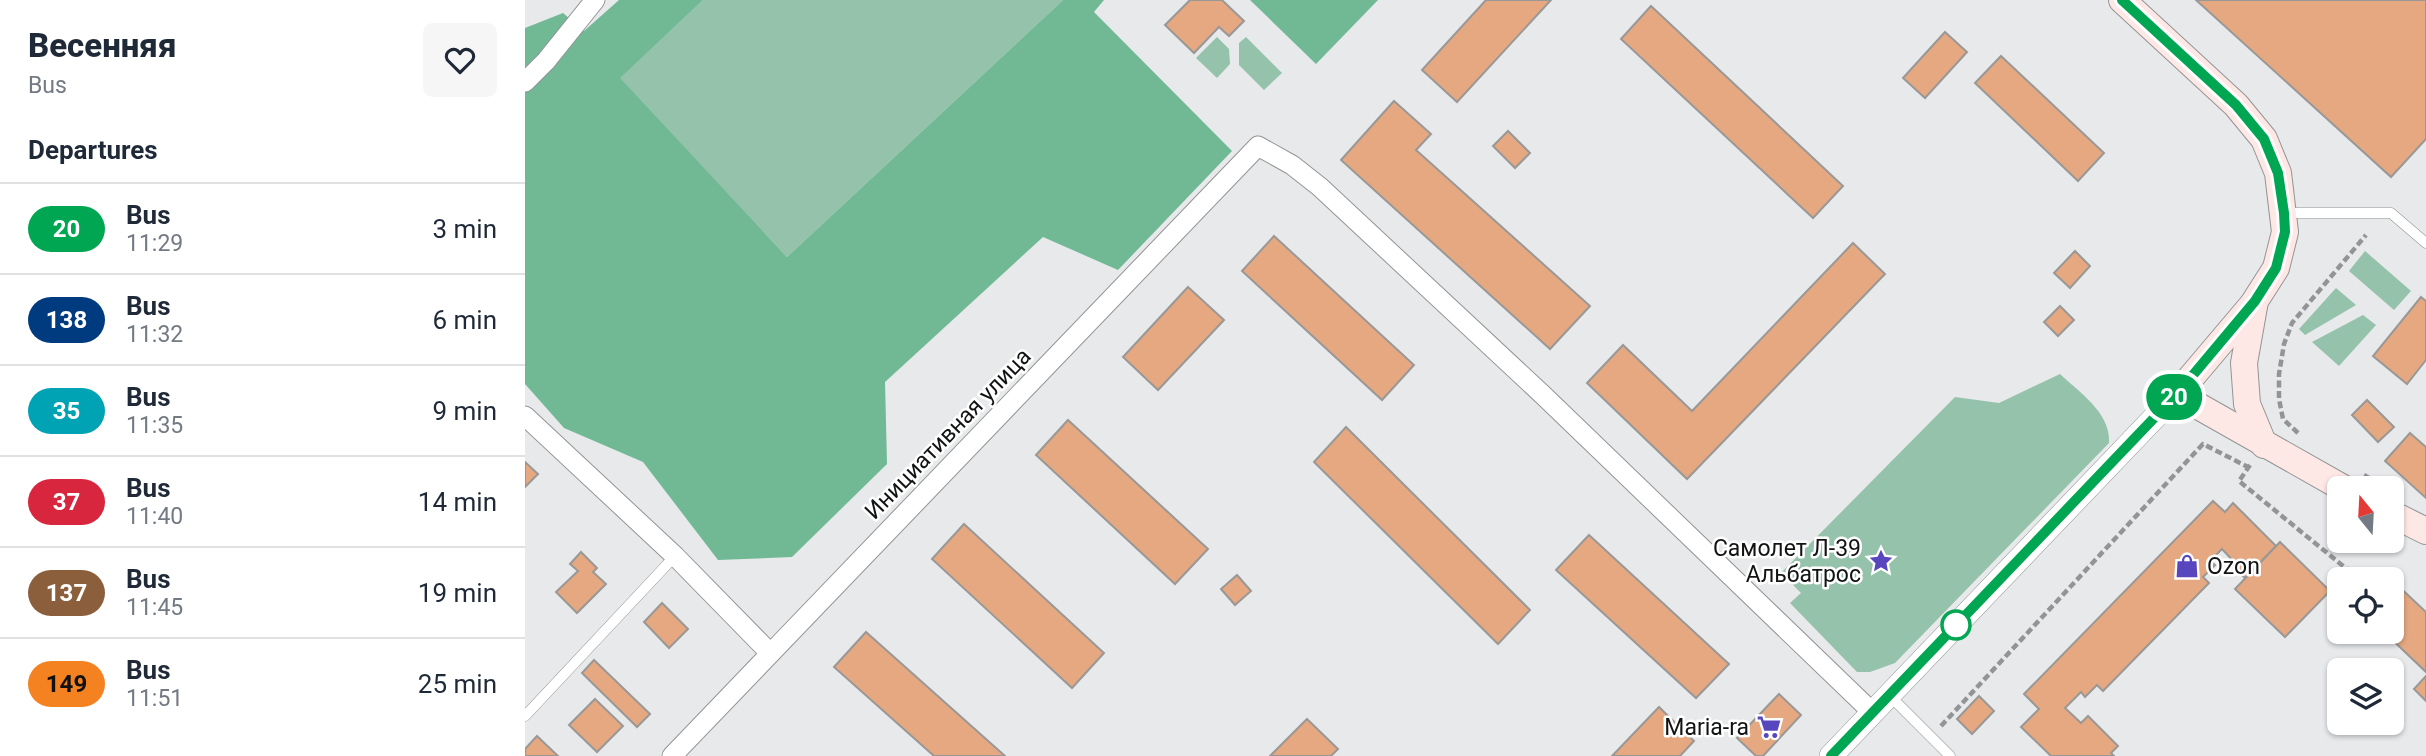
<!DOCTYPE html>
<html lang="en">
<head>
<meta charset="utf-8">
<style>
	:root { --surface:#fff; --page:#f6f6f7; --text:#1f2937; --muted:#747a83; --line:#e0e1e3 }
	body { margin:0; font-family:Roboto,sans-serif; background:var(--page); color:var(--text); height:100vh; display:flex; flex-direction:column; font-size:26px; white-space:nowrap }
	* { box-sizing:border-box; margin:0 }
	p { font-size:23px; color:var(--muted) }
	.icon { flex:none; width:38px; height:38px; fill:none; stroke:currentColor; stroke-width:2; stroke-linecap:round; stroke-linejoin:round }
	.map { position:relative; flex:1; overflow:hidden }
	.sheet { display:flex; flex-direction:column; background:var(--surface); width:525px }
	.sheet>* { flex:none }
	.badge { padding:0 14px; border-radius:23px; font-size:24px; line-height:46px }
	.needle { width:46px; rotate:342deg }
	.fabs { position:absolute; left:1802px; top:476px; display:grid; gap:14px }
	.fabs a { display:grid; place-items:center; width:77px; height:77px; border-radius:10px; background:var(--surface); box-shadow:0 2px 5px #0004; font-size:35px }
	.map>.badge { position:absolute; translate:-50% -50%; box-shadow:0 0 0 4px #fff }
	h2 { padding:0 28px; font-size:26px; line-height:63px }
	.round { display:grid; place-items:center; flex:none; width:74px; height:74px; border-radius:10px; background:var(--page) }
	.head { display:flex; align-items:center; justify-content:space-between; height:119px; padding:0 28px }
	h1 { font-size:33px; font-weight:800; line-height:52px }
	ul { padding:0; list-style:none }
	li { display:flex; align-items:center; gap:21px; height:91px; padding:0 28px; border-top:2px solid var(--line) }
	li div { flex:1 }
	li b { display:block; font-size:26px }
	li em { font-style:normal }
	li .badge { min-width:77px; font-weight:700; text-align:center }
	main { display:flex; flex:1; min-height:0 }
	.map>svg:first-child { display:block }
</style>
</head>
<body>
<main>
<section class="sheet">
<div class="head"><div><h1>Весенняя</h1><p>Bus</p></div><a class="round"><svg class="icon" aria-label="heart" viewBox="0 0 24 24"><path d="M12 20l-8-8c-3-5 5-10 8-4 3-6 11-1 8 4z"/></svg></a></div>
<h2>Departures</h2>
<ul>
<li><span class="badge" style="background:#00a651;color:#fff">20</span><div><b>Bus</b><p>11:29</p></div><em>3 min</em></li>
<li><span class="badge" style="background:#003b80;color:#fff">138</span><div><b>Bus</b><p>11:32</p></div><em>6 min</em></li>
<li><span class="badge" style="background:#00a3b4;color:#fff">35</span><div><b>Bus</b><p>11:35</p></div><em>9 min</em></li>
<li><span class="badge" style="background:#d7263d;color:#fff">37</span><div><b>Bus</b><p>11:40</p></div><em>14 min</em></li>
<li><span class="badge" style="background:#8b5e3c;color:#fff">137</span><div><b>Bus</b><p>11:45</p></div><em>19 min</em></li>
<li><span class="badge" style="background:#f58220;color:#111">149</span><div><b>Bus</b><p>11:51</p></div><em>25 min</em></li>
</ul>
</section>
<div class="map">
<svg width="1901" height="756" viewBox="0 0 1901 756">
	<rect width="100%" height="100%" fill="#e8e9eb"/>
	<g fill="#95c2aa">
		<path d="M178,0H538L262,257L94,78Z"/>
		<path d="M692,37L704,49L705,64L692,78L671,58Z"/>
		<path d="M721,37L757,73L739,90L714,65V43Z"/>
		<path d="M1840,251L1886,291L1869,310L1824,271Z"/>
		<path d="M1811,288L1831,305L1780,335L1774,329Z"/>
		<path d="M1838,315L1851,325L1814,366L1787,342Z"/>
		<path d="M1535,374C1555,393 1586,413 1584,443L1370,663L1345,672H1332L1265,603L1276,593L1256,573L1430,397L1474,403Z"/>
	</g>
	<g fill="#71b995">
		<path d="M94,0H178L95,78L262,257L538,0H579L569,12L707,151L593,270L518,237L360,382L362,464L267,557L193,560L118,462L39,428L0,384V28L38,13L59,31Z"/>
		<path d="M725,0H853L791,64Z"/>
	</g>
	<g fill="#e5a881" stroke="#9a9896" stroke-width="2">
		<path d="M665,0H697L719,21L704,36L694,27L669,53L640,25Z"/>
		<path d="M961,0H1026L932,102L897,70Z"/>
		<path d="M1671,0H1901V139L1866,177Z"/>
		<path d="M1126,6L1318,186L1288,218L1096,39Z"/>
		<path d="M1420,32L1442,52L1400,98L1378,78Z"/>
		<path d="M1476,56L1579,153L1553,181L1450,83Z"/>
		<path d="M869,101L906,134L891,150L1065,306L1025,349L816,160Z"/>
		<path d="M983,131L1005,153L990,168L968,146Z"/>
		<path d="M749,236L889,365L857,400L717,271Z"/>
		<path d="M1328,243L1360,274L1162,479L1062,383L1098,345L1167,411Z"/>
		<path d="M1550,251L1565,266L1545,288L1529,273Z"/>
		<path d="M663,287L699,320L633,390L598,357Z"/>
		<path d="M1896,297L1901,301V360L1882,384L1848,356Z"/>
		<path d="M1535,306L1549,320L1533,336L1519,322Z"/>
		<path d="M1842,400L1869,427L1853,442L1827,415Z"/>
		<path d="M543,420L683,549L650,584L511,455Z"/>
		<path d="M821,427L1005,610L973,644L789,462Z"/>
		<path d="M1885,433L1901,447V498L1860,461Z"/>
		<path d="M0,462L13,474L0,487Z"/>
		<path d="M1688,501L1700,512L1708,503L1751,546L1720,578L1708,567L1711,564L1697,549L1685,561L1690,565L1678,577L1684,583L1578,691L1572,685L1560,697L1556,692L1540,708L1556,723L1563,716L1593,746L1586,753L1589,756H1526L1496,727L1514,709L1499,694Z"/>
		<path d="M439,524L579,653L547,688L407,559Z"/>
		<path d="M1064,535L1204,664L1171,698L1031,570Z"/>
		<path d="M1755,542L1805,591L1760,637L1710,589Z"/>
		<path d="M56,552L72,568L68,572L81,584L52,613L31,592L53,571L45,564Z"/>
		<path d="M712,575L726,591L710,605L696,589Z"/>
		<path d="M1867,580L1901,612V672L1859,632H1867Z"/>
		<path d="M137,603L163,629L144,648L119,622Z"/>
		<path d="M341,632L480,756H409L309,667Z"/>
		<path d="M69,660L125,714L112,727L57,673Z"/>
		<path d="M1901,676V701L1889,689Z"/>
		<path d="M1254,694L1276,715L1238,756H1231L1212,738Z"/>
		<path d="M1454,696L1469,711L1447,734L1432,719Z"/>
		<path d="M70,699L98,726L72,752L44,725Z"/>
		<path d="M1134,707L1169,741L1155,756H1087Z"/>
		<path d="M782,719L813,749L806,756H745Z"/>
		<path d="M12,736L33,756H0V749Z"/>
	</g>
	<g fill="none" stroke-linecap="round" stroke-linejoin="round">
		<g stroke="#929495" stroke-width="11">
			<g id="service">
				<path d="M1759,213H1866L1901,243"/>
				<path d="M1364,695L1425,756"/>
				<path d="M0,716L150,556"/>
			</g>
		</g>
		<g stroke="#929495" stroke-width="21">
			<g id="minor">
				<path d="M0,82L21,61L70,0"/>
				<path d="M0,416L150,556L245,653"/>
				<path d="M147,756L733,146L767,165L795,187L1019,396L1347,712"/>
			</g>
		</g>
		<g stroke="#929495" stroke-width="24">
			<path id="tertiary" d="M1306,756L1652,394"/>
		</g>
		<g stroke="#929495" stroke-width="28">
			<g id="secondary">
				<path d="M1597,0L1711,105L1739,139L1753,173L1760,232L1751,268L1730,301L1719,363L1722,404L1739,445"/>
				<path d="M1729,303L1652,394L1818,488"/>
				<path d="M1867,514L1901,531"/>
			</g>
		</g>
		<g stroke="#939495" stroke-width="4.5" stroke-dasharray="7 3.5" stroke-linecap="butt">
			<path d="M1773,433L1758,419L1754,399V374L1759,344L1767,323L1841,235"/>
			<path d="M1725,465L1714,481L1834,579"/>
			<path d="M1839,475L1860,488"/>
			<path d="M1416,726L1678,444L1723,467"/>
		</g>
		<use href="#service" stroke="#fff" stroke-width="10"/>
		<use href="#minor" stroke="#fff" stroke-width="19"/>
		<use href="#tertiary" stroke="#fff" stroke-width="23"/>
		<use href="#secondary" stroke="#fee8e6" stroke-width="26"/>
	</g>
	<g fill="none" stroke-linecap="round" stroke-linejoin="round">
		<g stroke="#fff" stroke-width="16">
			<path id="line" d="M1306,756L1652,394L1730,301L1751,268L1760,232L1759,213L1753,173L1739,139L1711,105L1597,0"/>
		</g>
		<use href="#line" stroke="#00a651" stroke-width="10"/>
	</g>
	<defs>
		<g id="sight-bare" transform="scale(1.89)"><path d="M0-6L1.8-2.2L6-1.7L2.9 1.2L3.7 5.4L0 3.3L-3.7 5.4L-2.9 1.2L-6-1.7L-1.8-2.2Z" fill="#5846be" stroke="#fff" stroke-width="2.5" paint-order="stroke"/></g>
		<g id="shop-bare" transform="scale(1.89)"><path d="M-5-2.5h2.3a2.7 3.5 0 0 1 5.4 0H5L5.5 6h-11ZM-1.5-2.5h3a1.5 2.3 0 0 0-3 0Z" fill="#5846be" stroke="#fff" stroke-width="2.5" paint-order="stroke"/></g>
		<g id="supermarket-bare" transform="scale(1.89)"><path d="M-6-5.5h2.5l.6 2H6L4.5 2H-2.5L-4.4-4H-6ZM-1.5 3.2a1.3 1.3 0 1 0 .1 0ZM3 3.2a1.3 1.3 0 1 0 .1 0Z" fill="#5846be" stroke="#fff" stroke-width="2.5" paint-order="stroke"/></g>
	</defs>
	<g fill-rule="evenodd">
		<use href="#sight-bare" x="1356" y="561"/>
		<use href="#shop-bare" x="1662" y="566"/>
		<use href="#supermarket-bare" x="1244" y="727"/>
	</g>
	<circle fill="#fff" stroke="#00a651" stroke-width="3.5" cx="1431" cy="625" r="14"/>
	<g text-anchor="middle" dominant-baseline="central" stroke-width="5" stroke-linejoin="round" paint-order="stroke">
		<g font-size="23" fill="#121313" stroke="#fff">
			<text transform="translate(423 434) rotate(-46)">Инициативная улица</text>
		</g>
		<g font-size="23" fill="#121313" stroke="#fff" text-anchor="end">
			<text x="1336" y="548">Самолет Л-39<tspan x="1336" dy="26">Альбатрос</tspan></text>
			<text x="1682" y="566" text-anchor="start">Ozon</text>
			<text x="1224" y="727">Maria-ra</text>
		</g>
	</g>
</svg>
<div class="fabs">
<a><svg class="needle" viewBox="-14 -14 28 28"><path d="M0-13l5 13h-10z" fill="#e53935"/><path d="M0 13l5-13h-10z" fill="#747a83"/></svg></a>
<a><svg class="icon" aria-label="locate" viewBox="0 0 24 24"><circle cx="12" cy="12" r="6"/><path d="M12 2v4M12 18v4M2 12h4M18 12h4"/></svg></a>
<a><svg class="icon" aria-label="layers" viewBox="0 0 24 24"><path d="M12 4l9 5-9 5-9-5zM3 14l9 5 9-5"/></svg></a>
</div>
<b class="badge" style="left:1649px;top:397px;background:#00a651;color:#fff">20</b>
</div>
</main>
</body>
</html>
